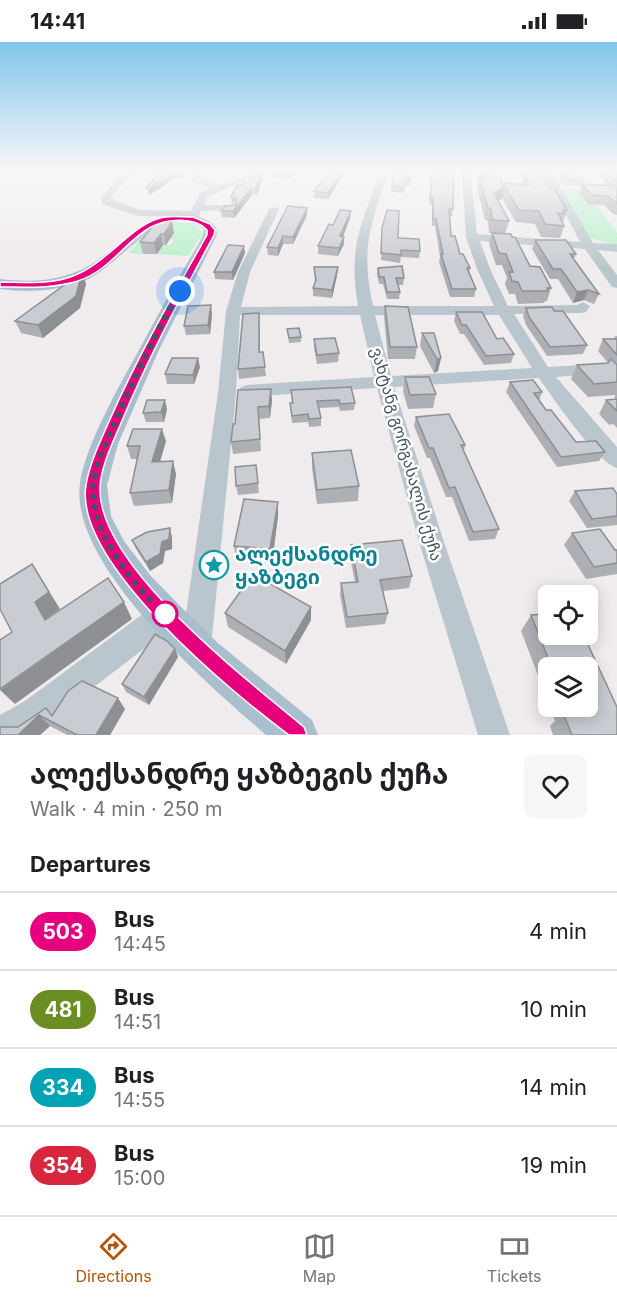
<!DOCTYPE html>
<html lang="en">
<head>
<meta charset="utf-8">
<style>
	:root { --surface:#fff; --page:#f6f6f6; --text:#202124; --muted:#757577; --line:#e0e0e0; --accent:#b45309 }
	body { margin:0; font-family:Inter,"Noto Sans Georgian",sans-serif; background:var(--page); color:var(--text); height:100vh; display:flex; flex-direction:column; font-size:22px; white-space:nowrap }
	* { box-sizing:border-box; margin:0 }
	p { font-size:20px; color:var(--muted) }
	.icon { flex:none; width:33px; height:33px; fill:none; stroke:currentColor; stroke-width:2; stroke-linecap:round; stroke-linejoin:round }
	.map { position:relative; height:693px; overflow:hidden }
	.drawer { display:flex; flex-direction:column; background:var(--surface); flex:1 }
	.drawer>* { flex:none }
	.badge { padding:0 12px; border-radius:20px; font-size:21px; line-height:39px }
	.buttons { position:absolute; left:538px; top:543px; display:grid; gap:12px }
	.buttons a { display:grid; place-items:center; width:60px; height:60px; border-radius:9px; background:var(--surface); box-shadow:0 3px 15px #0003; font-size:30px }
	.you { position:absolute; width:30px; height:30px; margin:-15px; border:4px solid #fff; border-radius:50%; background:#1a73e8; box-shadow:0 0 0 9px #1a73e833 }
	.map>.badge { position:absolute; translate:-50% -50%; box-shadow:0 0 0 3px #fff }
	h2 { padding:0 30px; font-size:22px; line-height:54px }
	.round { display:grid; place-items:center; flex:none; width:63px; height:63px; border-radius:9px; background:var(--page) }
	.head { display:flex; align-items:center; justify-content:space-between; height:102px; padding:0 30px }
	h1 { font-size:28px; font-weight:700; line-height:45px }
	ul { padding:0; list-style:none }
	li { display:flex; align-items:center; gap:18px; height:78px; padding:0 30px; border-top:2px solid var(--line) }
	li div { flex:1 }
	li b { display:block; font-size:22px }
	li em { font-style:normal }
	li .badge { min-width:66px; font-weight:700; text-align:center }
	.status { display:flex; justify-content:space-between; align-items:center; height:42px; padding:0 30px; background:var(--surface); direction:ltr }
	.status svg { height:16px; fill:currentColor }
	.tabs { display:flex; justify-content:space-around; align-items:center; height:84px; border-top:2px solid var(--line); background:var(--surface); font-size:16px; color:var(--muted) }
	.tabs a { display:grid; justify-items:center; gap:3px }
	.tabs .active { color:var(--accent) }
	.map>svg:first-child { display:block }
</style>
</head>
<body>
<div class="status"><b>14:41</b><svg viewBox="0 0 49 12"><path d="M0 12V9h3v3zM5 12V6h3v6zM10 12V3h3v9zM15 12V0h3v12zM26 1h20v11H26zM47 4h2v5h-2z"/></svg></div>
<div class="map">
<svg width="617" height="693" viewBox="0 0 617 693">
	<rect width="100%" height="100%" fill="#f0eced"/>
	<g fill="#b7f0c9">
		<path d="M568,147L600,150L594,160L617,191V203L587,195L558,148Z"/>
		<path d="M167,180L193,181L203,191L188,214L157,212L163,203H170L174,198L158,191L143,212L128,211L152,187Z"/>
	</g>
	<g fill="none" stroke-linecap="round" stroke-linejoin="round">
		<g fill="#bac6cd" fill-rule="evenodd">
			<path d="M126,128H205L207,131L201,137L220,143L258,128H270L207,155L204,163H231L235,164V168L201,169L197,179H189V175L138,174L102,162V154ZM131,133H196L191,138L192,140L212,146L200,151L191,169L139,168L110,156Z"/>
			<path d="M381,128H389C371,183 360,205 373,264H494L477,227L466,195L462,128H470L477,192L580,200L543,128H551L593,201L617,202V210L598,208L617,233V246L612,245L585,207L480,199L490,227L508,264L577,263L583,260L590,264L586,270L581,271L514,272L548,325L597,322L603,323L606,327L603,331L597,332L556,335L617,405V426C597,420 552,355 539,336L394,345L445,503L510,693H478L420,503L377,346L247,355L241,353L238,349L241,345L247,343L374,335L360,273H240L236,351L211,606L206,616L196,621L186,616L181,606L218,351L226,269L238,230L269,167L278,165L279,167L250,230L241,265L358,264C348,204 361,183 381,128ZM375,273H499L532,326L391,334Z"/>
			<path d="M165,559L175,563L179,573L175,583L47,681L29,693H0V673L25,659L155,563Z"/>
		</g>
		<path fill="#aabfce" fill-rule="evenodd" d="M172,172C188,172 204,172 216,185L217,193L159,308L118,402L107,443L111,474L124,499L150,533L183,567L218,601L312,678L318,693H266C209,643 68,523 80,441C85,404 120,342 139,308C154,280 169,252 185,225C191,213 201,201 204,188C167,154 119,224 86,238C59,249 29,251 0,247V237C34,241 69,239 98,218C123,200 141,180 172,172Z"/>
	</g>
	<g fill="#adafb5">
		<path d="M271,128H302L289,137L272,134Z"/>
		<path d="M331,128H350L349,129H345L328,157L314,156V149Z"/>
		<path d="M395,128L410,138V144H405L404,151L391,150Z"/>
		<path d="M429,128H454L453,167L452,174H450L451,194L460,212L470,226L469,230L476,247L474,255H450L439,220L440,215L435,184H432V163L429,162L431,147Z"/>
		<path d="M477,128H498L503,141L523,142L520,128H543L550,146L567,168L563,180L564,184L560,196L541,195L535,182L516,180L502,156L498,159L509,179L505,192L512,195L530,224L551,246L547,259H545L544,261L518,262L515,252H509L505,242L507,236L502,223H496L489,202L492,191H489L488,179L485,178L477,146L479,135Z"/>
		<path d="M554,128H578L584,138L583,142L607,143L597,130V128H617V173L613,172L604,163L588,162L579,151L581,144L563,143Z"/>
		<path d="M262,131V137L257,153H252L234,176L222,175L221,169L236,163V162L232,161L231,155L241,143Z"/>
		<path d="M307,173L293,202H283L278,214L268,213L267,205Z"/>
		<path d="M350,176L343,195H344V202L338,214L318,212V204L333,183Z"/>
		<path d="M172,180L174,191L166,203H163L157,212H143L140,200Z"/>
		<path d="M382,186L398,196L420,209L419,216L401,215L400,221L381,218Z"/>
		<path d="M535,198L576,212L574,217L599,252L594,262L584,258L573,261L558,237H550L532,207Z"/>
		<path d="M245,211L233,238L215,237L214,230Z"/>
		<path d="M314,225H338L337,233L332,256L313,254V246L315,241Z"/>
		<path d="M378,226L404,236L403,243H398L400,250L399,257H387L383,242H379L377,232Z"/>
		<path d="M82,230L86,242L80,266L43,296L21,291L15,279Z"/>
		<path d="M385,264L417,305L415,317H388L384,275Z"/>
		<path d="M526,266L554,269L587,303L583,312L547,314L526,283L523,274Z"/>
		<path d="M456,270L514,312L511,321L484,323L464,292H460L454,279Z"/>
		<path d="M212,272L210,292L186,293L184,284Z"/>
		<path d="M260,280V310H263L266,334L239,337L238,327Z"/>
		<path d="M287,287L301,295V300L289,301Z"/>
		<path d="M422,291L441,316L438,329L434,331L420,304Z"/>
		<path d="M615,294H617V386L613,382L609,383L599,372L606,358L615,357V353L588,355L571,337L577,323L608,321L598,309L603,297H614Z"/>
		<path d="M314,297L339,311L338,320L317,322L314,306Z"/>
		<path d="M200,325L194,342H167L165,332Z"/>
		<path d="M405,335L436,352L433,366L408,367L403,349Z"/>
		<path d="M510,340L542,350L539,359L546,368L576,400L605,410L599,419L557,425L506,350Z"/>
		<path d="M238,348L272,358L270,376L259,377L261,409L233,412L231,400L235,382Z"/>
		<path d="M291,348L355,361L354,368L340,369L339,365L319,366L321,376V384L309,385L308,380L292,381L290,361H292Z"/>
		<path d="M167,367L164,380H146L143,371Z"/>
		<path d="M416,375L465,403L464,409L499,487L495,497L469,499L452,455H446L430,416H427L414,384Z"/>
		<path d="M166,399L160,420L176,432L172,461L134,464L130,451L137,417H131L127,404Z"/>
		<path d="M312,411L359,444L358,459L317,462L312,426Z"/>
		<path d="M258,441L259,451L238,453L236,444Z"/>
		<path d="M575,449L617,452V483L587,486L569,459Z"/>
		<path d="M278,474L272,521L236,518L234,504Z"/>
		<path d="M170,486L172,496V507L165,509L163,521L150,529L136,507L132,498Z"/>
		<path d="M572,491L617,508V532L586,537L564,503Z"/>
		<path d="M351,503L412,534L409,546L383,549L388,571L385,582L346,586L340,553L341,541L355,540L350,515Z"/>
		<path d="M311,565V578L286,622L228,585L225,571Z"/>
		<path d="M549,572V592H583L617,665V693H553L550,684L555,679L550,664H588V626H549V662L521,589L531,573Z"/>
		<path d="M175,607L178,615L149,663L126,650L122,642Z"/>
		<path d="M46,666L52,673L125,667L110,693H67L50,684L40,693H0L18,685Z"/>
	</g>
	<g fill="#8d8f93">
		<path d="M294,128H302L289,137V131Z"/>
		<path d="M343,128H345V130L328,157V151Z"/>
		<path d="M183,130L184,135L176,136L149,153L148,147L175,131Z"/>
		<path d="M262,131V137L257,153L256,147Z"/>
		<path d="M504,146L502,157L491,162L494,151Z"/>
		<path d="M251,147L252,153L234,176L233,169Z"/>
		<path d="M307,166V173L293,202V195Z"/>
		<path d="M351,169L350,176L340,202V194Z"/>
		<path d="M172,180L174,191L166,203L164,192Z"/>
		<path d="M161,192L163,203L157,212L154,201Z"/>
		<path d="M283,194V202L278,214V206Z"/>
		<path d="M344,195V202L338,214L339,206Z"/>
		<path d="M244,204L245,211L233,238L232,230Z"/>
		<path d="M338,225L337,233L332,256V248Z"/>
		<path d="M82,230L86,242L80,266L43,296L38,283Z"/>
		<path d="M588,248L584,258L573,261L577,250Z"/>
		<path d="M211,263L212,272L210,292L208,283Z"/>
		<path d="M198,316L200,325L194,342L193,333Z"/>
		<path d="M441,316L438,329L434,331L437,317Z"/>
		<path d="M271,347L272,358L270,376L269,364Z"/>
		<path d="M165,358L167,367L164,380L161,370Z"/>
		<path d="M162,387L166,399L156,433L152,420Z"/>
		<path d="M173,419L176,432L172,461L169,448Z"/>
		<path d="M278,460V474L272,521L270,507Z"/>
		<path d="M170,486L172,496V507L165,509L163,521L150,529L146,520L162,500Z"/>
		<path d="M32,522L60,567L47,576L56,595L45,578L35,560Z"/>
		<path d="M124,560L132,577L15,662L0,648Z"/>
		<path d="M311,565V578L286,622L285,609Z"/>
		<path d="M175,607L178,615L149,663L144,655Z"/>
		<path d="M118,656L125,667L110,693H96Z"/>
		<path d="M39,673L50,684L40,693H18Z"/>
	</g>
	<g fill="#c9ccd2" stroke="#8d8f93" stroke-width="1.5">
		<path d="M271,128H294L289,131Z"/>
		<path d="M331,128H343L328,151L314,149Z"/>
		<path d="M395,128H411L410,138H406L404,145L392,144Z"/>
		<path d="M431,128H454L453,167H449L451,194H455L460,212H463L470,226H467L476,247H452L441,212H443L436,177H433V156H430L432,141Z"/>
		<path d="M482,128H498L503,141L529,143L525,128H543L550,146H554L567,168H563L565,172L558,171L564,184L545,182L539,169L519,168L503,142L504,146L494,151L509,179L492,178L491,167L488,166L479,135H484Z"/>
		<path d="M560,128H578L584,138L565,136Z"/>
		<path d="M605,128H617V137H612Z"/>
		<path d="M160,130H183L175,131L148,147L146,146Z"/>
		<path d="M262,131L256,147H251L233,169H221L225,164L236,163V156L231,155L237,143H241Z"/>
		<path d="M582,142L617,144V162L608,154L591,153Z"/>
		<path d="M288,164L307,166L293,195L283,194L278,206L267,205Z"/>
		<path d="M340,168L351,169L340,194L344,195L339,206L318,204L329,182L333,183Z"/>
		<path d="M387,168L399,169L398,196L419,197L420,209L401,208V213L381,211L382,186Z"/>
		<path d="M156,180H172L164,192H161L154,201L140,200Z"/>
		<path d="M492,191L511,192L512,195H515L530,224L540,225L551,246H547L548,249H522L518,240L512,239L509,230H513L506,212L499,211Z"/>
		<path d="M535,198H566L576,212H570L599,252L588,248L577,250L561,227H553Z"/>
		<path d="M228,203L244,204L232,230H214Z"/>
		<path d="M402,224L404,236H396L400,250H387L384,235H379L378,226Z"/>
		<path d="M314,225H338L332,248L313,246L316,238Z"/>
		<path d="M82,230L76,254L38,283L15,279Z"/>
		<path d="M211,263L208,283L184,284L188,264Z"/>
		<path d="M385,264L408,265L417,305H390Z"/>
		<path d="M552,265L554,269H563L587,303L550,305L529,275L526,266Z"/>
		<path d="M456,270H482L497,297L503,296L514,312L486,314L466,283H462Z"/>
		<path d="M259,271V310H263L265,325L238,327L243,272Z"/>
		<path d="M299,286L301,295L289,296L287,287Z"/>
		<path d="M422,291H434L441,316L437,317Z"/>
		<path d="M335,296L339,311L317,313L314,297Z"/>
		<path d="M603,297H617V313Z"/>
		<path d="M172,316H198L193,333L165,332Z"/>
		<path d="M611,317L617,323V340L594,342L577,323L608,321Z"/>
		<path d="M405,335H429L436,352L410,353Z"/>
		<path d="M533,338L542,350L534,351L546,368H551L576,400L596,399L605,410L561,415L510,340Z"/>
		<path d="M351,345L355,361L340,362L339,358L317,359L321,376L309,377L308,372L292,374L290,361H293L291,348Z"/>
		<path d="M271,347L269,364L258,365L260,397L231,400L233,382H235L238,348Z"/>
		<path d="M617,357V369L606,358Z"/>
		<path d="M147,358H165L161,370L143,371Z"/>
		<path d="M449,372L465,403H461L499,487L473,490L455,445L449,446L433,406H429L416,375Z"/>
		<path d="M133,387H162L152,420L173,419L169,448L130,451L140,404H127Z"/>
		<path d="M351,408L359,444L317,448L312,411Z"/>
		<path d="M256,423L258,441L236,444L235,425Z"/>
		<path d="M613,446L617,452V474L592,477L575,449Z"/>
		<path d="M244,457L278,460L270,507L234,504Z"/>
		<path d="M170,486L169,497L162,500L160,512L146,520L132,498L147,490Z"/>
		<path d="M600,487L615,508H617V521L594,525L572,491Z"/>
		<path d="M402,498L412,534L380,538L388,571L347,575L341,541L358,540L351,503Z"/>
		<path d="M32,522L49,550L35,560L45,578L108,536L124,560L0,647V598L12,590L0,567V542Z"/>
		<path d="M253,532L311,565L285,609L225,571Z"/>
		<path d="M549,572V592H583L617,665V693H572L563,671H571L568,664H588V626H552L531,573Z"/>
		<path d="M155,592L167,599L175,607L144,655L122,642Z"/>
		<path d="M82,639L118,656L96,693H77L39,673L18,693H0V685H18L46,666L52,674L68,649Z"/>
	</g>
	<linearGradient id="sky" x2="0" y2="1"><stop stop-color="#7fc6eb"/><stop offset="0.57" stop-color="#f8f6f7"/><stop offset="1" stop-color="#f8f6f7" stop-opacity="0"/></linearGradient>
	<rect width="617" height="225" fill="url(#sky)"/>
	<path fill="#e6007e" stroke="#fff" stroke-width="1.5" d="M193,175L210,182L215,188L214,193C181,255 148,316 121,381C113,400 101,424 100,445C96,523 248,638 304,685L307,693H289C235,653 73,521 86,443C90,419 102,396 111,375C139,312 173,253 207,193V188C195,174 166,177 151,185C125,199 111,228 78,239C52,247 26,245 0,245V240C24,240 50,243 73,234C107,222 134,179 165,175C174,174 184,175 193,175Z"/>
	<g fill="none" stroke-linecap="round" stroke-linejoin="round">
		<path stroke="#44525b" stroke-width="6" stroke-dasharray="0 10.8" d="M165,572C135,546 91,491 93,446C94,425 105,403 113,385C133,338 154,293 180,249"/>
	</g>
	<defs>
		<g id="sight-ring" transform="scale(1.5)"><circle r="9.5" fill="#fff" stroke="#0f9aa8" stroke-width="1.5"/><path d="M0-6L1.8-2.2L6-1.7L2.9 1.2L3.7 5.4L0 3.3L-3.7 5.4L-2.9 1.2L-6-1.7L-1.8-2.2Z" fill="#0f9aa8"/></g>
	</defs>
	<g fill-rule="evenodd">
		<use href="#sight-ring" x="214" y="523"/>
	</g>
	<circle fill="#fff" stroke="#e6007e" stroke-width="3" cx="165" cy="572" r="12"/>
	<g text-anchor="middle" dominant-baseline="central" stroke-width="5" stroke-linejoin="round" paint-order="stroke">
		<g font-size="16" fill="#44525b" stroke="#fff">
			<text transform="translate(407 412) rotate(74)">ვახტანგ გორგასალის ქუჩა</text>
		</g>
		<g font-size="20" font-weight="bold" fill="#0d838f" stroke="#fff" text-anchor="start">
			<text x="235" y="512">ალექსანდრე<tspan x="235" dy="23">ყაზბეგი</tspan></text>
		</g>
	</g>
</svg>
<div class="buttons">
<a><svg class="icon" aria-label="locate" viewBox="0 0 24 24"><circle cx="12" cy="12" r="6"/><path d="M12 2v4M12 18v4M2 12h4M18 12h4"/></svg></a>
<a><svg class="icon" aria-label="layers" viewBox="0 0 24 24"><path d="M12 4l9 5-9 5-9-5zM3 14l9 5 9-5"/></svg></a>
</div>
<div class="you" style="left:180px;top:249px"></div>
</div>
<section class="drawer">
<div class="head"><div><h1>ალექსანდრე ყაზბეგის ქუჩა</h1><p>Walk · 4 min · 250 m</p></div><a class="round"><svg class="icon" aria-label="heart" viewBox="0 0 24 24"><path d="M12 20l-8-8c-3-5 5-10 8-4 3-6 11-1 8 4z"/></svg></a></div>
<h2>Departures</h2>
<ul>
<li><span class="badge" style="background:#e6007e;color:#fff">503</span><div><b>Bus</b><p>14:45</p></div><em>4 min</em></li>
<li><span class="badge" style="background:#6b8e23;color:#fff">481</span><div><b>Bus</b><p>14:51</p></div><em>10 min</em></li>
<li><span class="badge" style="background:#00a3b4;color:#fff">334</span><div><b>Bus</b><p>14:55</p></div><em>14 min</em></li>
<li><span class="badge" style="background:#d7263d;color:#fff">354</span><div><b>Bus</b><p>15:00</p></div><em>19 min</em></li>
</ul>
</section>
<nav class="tabs">
<a class="active"><svg class="icon" aria-label="directions" viewBox="0 0 24 24"><path d="M12 3l9 9-9 9-9-9zM9 14v-3h6M13 9l2 2-2 2"/></svg>Directions</a>
<a><svg class="icon" aria-label="map" viewBox="0 0 24 24"><path d="M3 6l6-2 6 2 6-2v14l-6 2-6-2-6 2zM9 4v14M15 6v14"/></svg>Map</a>
<a><svg class="icon" aria-label="tickets" viewBox="0 0 24 24"><path d="M3 7h18v10H3zM15 7v10"/></svg>Tickets</a>
</nav>
</body>
</html>
